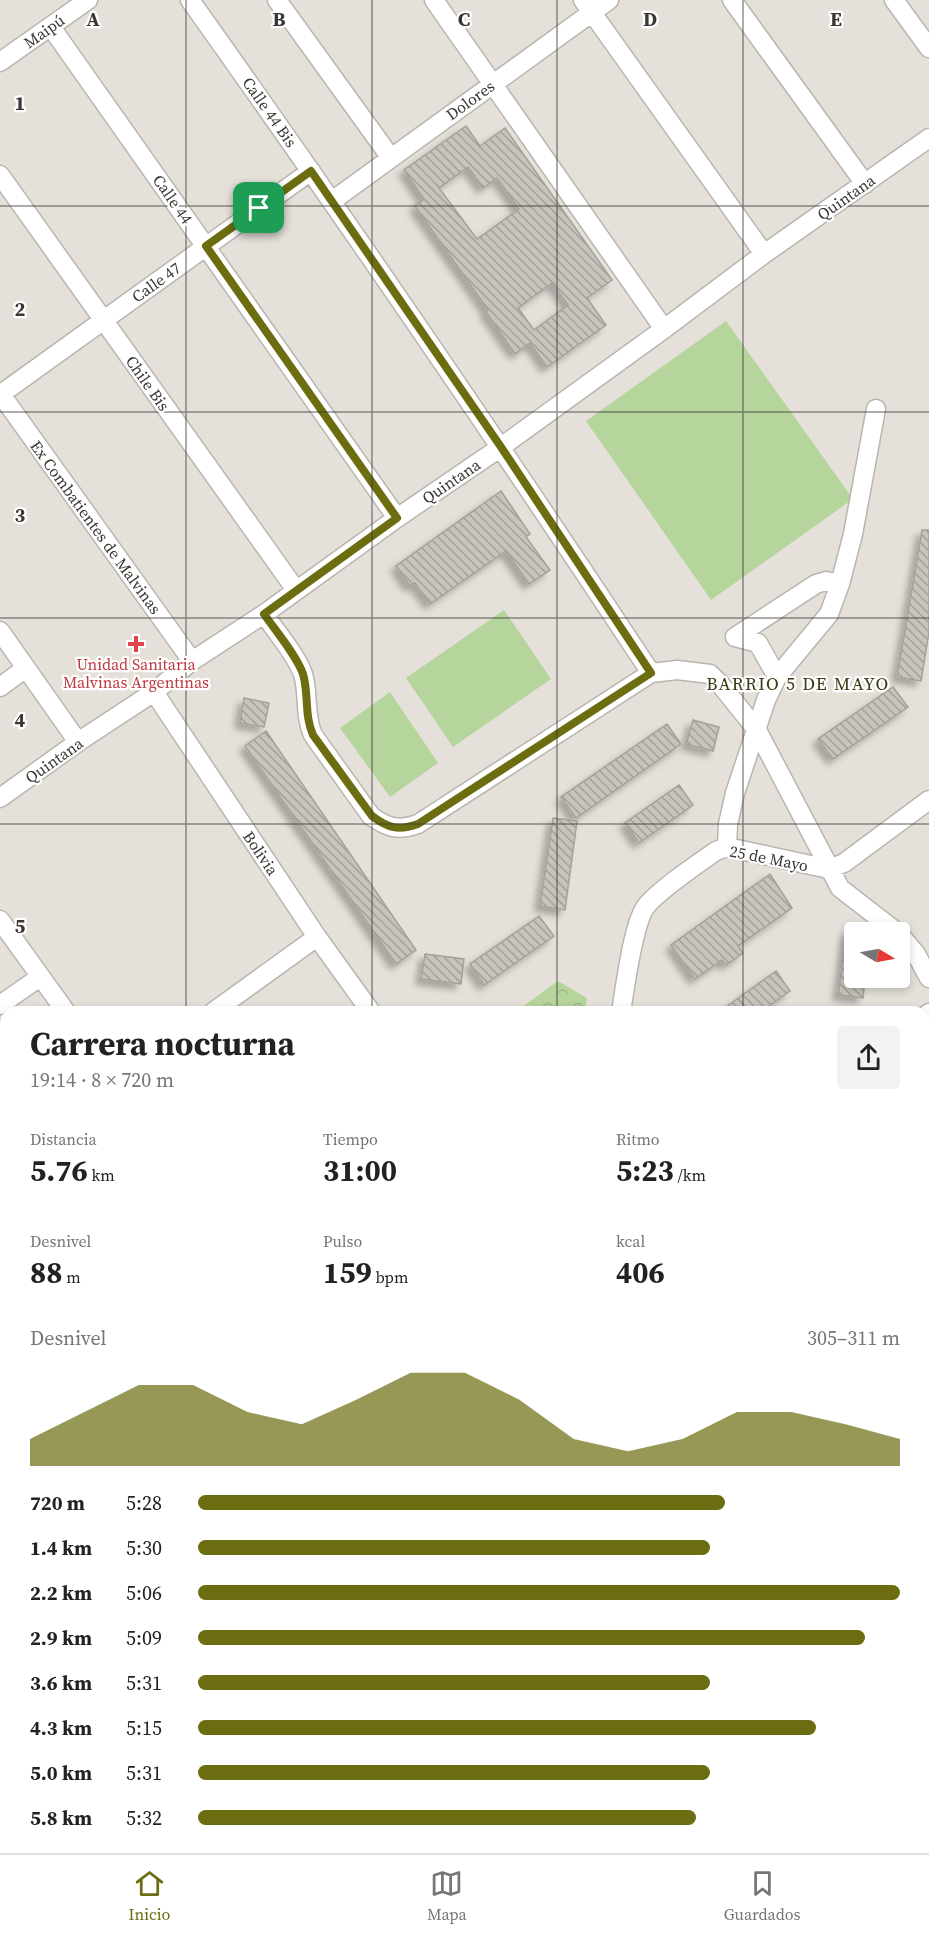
<!DOCTYPE html>
<html lang="es">
<meta charset="utf-8">
<style>
body{margin:0;font-family:"Source Serif 4",serif;background:#f2f2f2;color:#222;height:100vh;display:flex;flex-direction:column;font-size:22px;white-space:nowrap}
*{box-sizing:border-box;margin:0}
p{font-size:20px;color:#767676}
.icon{flex:none;width:33px;height:33px;fill:none;stroke:currentColor;stroke-width:2;stroke-linecap:round;stroke-linejoin:round}
.map{position:relative;flex:1;overflow:hidden}
.sheet{position:absolute;left:0px;top:1006px;width:930px;height:848px;display:flex;flex-direction:column;background:#fff;border-radius:18px 18px 0 0;box-shadow:0 3px 9px #0003}
.sheet>*{flex:none}
.needle{width:39px;rotate:100deg}
.controls{position:absolute;left:844px;top:922px;display:grid;gap:12px}
.controls a{display:grid;place-items:center;width:66px;height:66px;border-radius:6px;background:#fff;box-shadow:0 3px 9px #0003;font-size:30px}
.pin{position:absolute;display:grid;place-items:center;width:51px;height:51px;color:#fff;margin:-26px;border-radius:12px;box-shadow:0 3px 9px #0006}
.round{display:grid;place-items:center;flex:none;width:63px;height:63px;border-radius:6px;background:#f2f2f2}
.summary{display:flex;align-items:center;justify-content:space-between;height:102px;padding:0 30px}
h1{font-size:33px;font-weight:700;line-height:45px}
.metrics{display:grid;grid-template-columns:repeat(3,1fr);gap:9px;height:102px;padding:6px 30px}
.metrics div{display:grid;align-content:center}
.metrics b{font-size:30px;font-weight:700}
.metrics small{font-size:16px;font-weight:400}
.metrics p{font-size:16px}
.chart{height:168px;padding:12px 30px}
.chart p{display:flex;justify-content:space-between}
.chart svg{width:100%;height:108px;margin-top:6px;fill:#6c6d10;opacity:.7}
ul{padding:0 30px;list-style:none;font-size:20px}
li{display:grid;grid-template-columns:96px 72px 1fr;align-items:center;height:45px}
li i{height:15px;border-radius:8px;background:#6c6d10}
.tab-bar{display:flex;justify-content:space-around;align-items:center;height:84px;border-top:2px solid #e0e0e0;background:#fff;font-size:16px;color:#767676}
.tab-bar a{display:grid;justify-items:center;gap:3px}
.tab-bar .selected{color:#6c6d10}
.map>svg:first-child{display:block}
.grass{fill:#b6d59d}
.park{fill:url(#park-crowns)}
.building{fill:url(#building-back-hatch);stroke:#a4a19a;stroke-width:1.5;fill-rule:evenodd;filter:url(#shadow)}
.lines{fill:none;stroke-linecap:round;stroke-linejoin:round}
.street-casing{stroke:#b9b5af;stroke-width:21}
.secondary-casing{stroke:#b9b5af;stroke-width:28}
.street{stroke:#fff;stroke-width:18}
.secondary{stroke:#f9d6d0;stroke-width:26}
.route-casing{stroke:#fff;stroke-width:12}
.route{stroke:#6c6d10;stroke-width:8}
.grid{fill:none;stroke:#383734;stroke-width:1.5;stroke-opacity:0.55}
.health-dot{fill:#e0444e;stroke:#fff;stroke-width:2}
.labels{text-anchor:middle;dominant-baseline:central;stroke-width:4.5;stroke-linejoin:round;paint-order:stroke}
.street-label{font-size:16px;fill:#383734;stroke:#fff}
.health-label{font-size:16px;fill:#be3a42;stroke:#fff}
.neighbourhood-label{font-size:18px;letter-spacing:1.5px;fill:#3a3b12;stroke:#fff}
.grid-label{font-size:20px;text-anchor:middle;font-weight:bold;fill:#383734;stroke:#fff;stroke-width:4.5;stroke-linejoin:round;paint-order:stroke}
</style>
<div class="map">
<svg width="929" height="1853" viewBox="0 0 929 1853">
<defs>
<pattern id="park-crowns" width="20" height="18" patternUnits="userSpaceOnUse" patternTransform="scale(1.5)"><rect width="20" height="18" fill="#b6d59d"/><path d="M2 6a3 3 0 1 1 6 0M12 15a3 3 0 1 1 6 0" fill="none" stroke="#9db788"/></pattern>
<pattern id="building-back-hatch" width="6" height="6" patternUnits="userSpaceOnUse" patternTransform="scale(1.5)"><rect width="6" height="6" fill="#c8c4bd"/><path d="M-1 5l2 2M0 0l6 6M5-1l2 2" fill="none" stroke="#a3a09a"/></pattern>
<filter id="shadow"><feDropShadow dx="-5.5" dy="5.5" stdDeviation="3" flood-color="#0004"/></filter>
</defs>
<rect width="100%" height="100%" fill="#e5e1da"/>
<!-- grass -->
<path class="grass" d="M726,321L853,499L711,600L586,421Z
M504,610L551,679L453,747L406,678Z
M390,692L438,763L390,797L340,728Z"/>
<!-- park -->
<path class="park" d="M558,981L587,998L585,1012H515Z"/>
<!-- building -->
<path class="building" d="M466,126L480,146L505,128L612,280L587,298L606,325L547,367L530,343L515,354L486,312L488,310L415,206L424,199L404,170ZM468,167L483,188L497,178L519,209L477,239L439,188ZM552,283L568,305L534,330L518,308Z
M501,491L530,534L526,537L550,570L529,584L506,551L430,604L415,583L410,586L396,566Z
M922,530H929V632L921,681L897,677Z
M893,687L908,707L833,759L818,739Z
M244,698L269,703L264,727L240,723Z
M693,720L719,727L713,751L686,744Z
M667,724L681,744L576,818L561,797Z
M266,731L416,950L396,964L245,746Z
M679,785L693,805L639,843L625,823Z
M553,818L577,821L565,910L540,906Z
M770,874L792,908L738,946L743,953L726,965L722,960L695,979L671,945Z
M539,916L554,936L484,985L470,964Z
M847,930L855,931V978H865L863,998L838,995Z
M425,954L464,959L461,984L421,979Z
M776,971L790,991L760,1012H719Z"/>
<g class="lines">
<!-- street casing -->
<g class="street-casing">
<path id="street" d="M190,0C348,222 501,446 651,673
M277,0L391,158
M434,0L664,329
M583,0L764,254
M732,0L865,184
M894,0L929,48
M51,27L397,518
M0,62L88,0
M0,175L296,590
M332,201L609,0
M0,393L192,661
M1,394L311,171
M264,614C275,630 297,656 303,674C309,694 304,715 313,735L371,816C388,828 398,831 418,824L651,673L677,670L710,674L720,684L757,730L840,888L898,933
M0,631L78,742
M735,637L816,584L826,581L840,584
M735,637L758,643L777,677
M0,687L26,668
M154,692L317,937L371,1012
M0,798L78,742L154,692L192,661L264,614L397,518L501,447L664,329L764,254L929,138
M727,847L728,824L735,793L766,700L777,677L829,614L840,584L853,534L876,409
M0,920L66,1012
M900,935L916,954L929,978
M0,1005L40,977
M213,1012L317,937
M621,1012C625,989 633,921 647,905C663,887 695,866 716,851L727,847L829,869L844,863L929,800
M924,1017L929,1013
M0,1163L6,1159
M924,1343L929,1351
M0,1351L6,1359
M0,1524L6,1520
M924,1553L929,1549
M0,1786L6,1794
M924,1787L929,1793
M44,1848L47,1853
M352,1848L356,1853
M658,1848L662,1853
M499,1853L506,1848"/>
</g>
<!-- secondary casing -->
<g class="secondary-casing">
<path id="secondary" d="M924,1255L929,1252
M85,1853L92,1848"/>
</g>
<!-- street -->
<use href="#street" class="street"/>
<!-- secondary -->
<use href="#secondary" class="secondary"/>
</g>
<g class="lines">
<!-- route casing -->
<g class="route-casing">
<path id="route" d="M311,171L501,447L651,673L418,824C398,831 388,828 372,816L313,735C304,715 309,694 303,674C297,656 275,630 264,614L397,518L206,246Z"/>
</g>
<!-- route -->
<use href="#route" class="route"/>
</g>
<!-- grid -->
<path class="grid" d="M186,0V1012M372,0V1012M557,0V1012M743,0V1012M0,206H929M0,412H929M0,618H929M0,824H929M0,1029H6M924,1029H929M0,1235H6M924,1235H929M0,1441H6M924,1441H929M0,1647H6M924,1647H929M186,1848V1853M372,1848V1853M557,1848V1853M743,1848V1853"/>
<!-- markers -->
<path class="health-dot" d="M133 635h6v6h6v6h-6v6h-6v-6h-6v-6h6z"/>
<g class="labels">
<!-- street labels -->
<g class="street-label">
<text transform="translate(44 31) rotate(-35)">Maipú</text>
<text transform="translate(470 100) rotate(-36)">Dolores</text>
<text transform="translate(270 112) rotate(55)">Calle 44 Bis</text>
<text transform="translate(846 197) rotate(-35)">Quintana</text>
<text transform="translate(173 199) rotate(55)">Calle 44</text>
<text transform="translate(156 282) rotate(-36)">Calle 47</text>
<text transform="translate(148 383) rotate(55)">Chile Bis</text>
<text transform="translate(451 481) rotate(-34)">Quintana</text>
<text transform="translate(96 527) rotate(54)">Ex Combatientes de Malvinas</text>
<text transform="translate(54 760) rotate(-35)">Quintana</text>
<text transform="translate(261 853) rotate(56)">Bolivia</text>
<text transform="translate(769 858) rotate(11)">25 de Mayo</text>
</g>
<!-- health labels -->
<g class="health-label">
<text x="136" y="664">Unidad Sanitaria<tspan x="136" dy="18">Malvinas Argentinas</tspan></text>
</g>
<!-- neighbourhood labels -->
<g class="neighbourhood-label">
<text x="798" y="683">BARRIO 5 DE MAYO</text>
</g>
</g>
<g class="grid-label">
<text x="93" y="26">A</text>
<text x="279" y="26">B</text>
<text x="464" y="26">C</text>
<text x="650" y="26">D</text>
<text x="836" y="26">E</text>
<text x="20" y="110">1</text>
<text x="20" y="316">2</text>
<text x="20" y="522">3</text>
<text x="20" y="727">4</text>
<text x="20" y="933">5</text>
</g>
</svg>
<div class="controls">
<a><svg class="needle" viewBox="-14 -14 28 28"><path d="M0-13l5 13h-10z" fill="#e53935"/><path d="M0 13l5-13h-10z" fill="#767676"/></svg></a>
</div>
<div class="pin" style="left:259px;top:208px;background:#1e9e55"><svg class="icon" aria-label="arrive" viewBox="0 0 24 24"><path d="M6 21V4h12l-3 4 3 4H6"/></svg></div>
<section class="sheet">
<div class="summary"><div><h1>Carrera nocturna</h1><p>19:14 · 8 × 720 m</p></div><a class="round"><svg class="icon" aria-label="share" viewBox="0 0 24 24"><path d="M12 15V3M7 8l5-5 5 5M5 13v7h14v-7"/></svg></a></div>
<div class="metrics">
<div><p>Distancia</p><b>5.76<small> km</small></b></div>
<div><p>Tiempo</p><b>31:00</b></div>
<div><p>Ritmo</p><b>5:23<small> /km</small></b></div>
</div>
<div class="metrics">
<div><p>Desnivel</p><b>88<small> m</small></b></div>
<div><p>Pulso</p><b>159<small> bpm</small></b></div>
<div><p>kcal</p><b>406</b></div>
</div>
<div class="chart"><p><span>Desnivel</span>305–311 m</p>
<svg viewBox="0 0 160 44" preserveAspectRatio="none"><path d="M0 44V33L10 22L20 11L30 11L40 22L50 27L60 17L70 6L80 6L90 17L100 33L110 38L120 33L130 22L140 22L150 27L160 33V44z"/></svg>
</div>
<ul>
<li><b>720 m</b>5:28<i style="width:75%"></i></li>
<li><b>1.4 km</b>5:30<i style="width:73%"></i></li>
<li><b>2.2 km</b>5:06<i style="width:100%"></i></li>
<li><b>2.9 km</b>5:09<i style="width:95%"></i></li>
<li><b>3.6 km</b>5:31<i style="width:73%"></i></li>
<li><b>4.3 km</b>5:15<i style="width:88%"></i></li>
<li><b>5.0 km</b>5:31<i style="width:73%"></i></li>
<li><b>5.8 km</b>5:32<i style="width:71%"></i></li>
</ul>
</section>
</div>
<nav class="tab-bar">
<a class="selected"><svg class="icon" aria-label="home" viewBox="0 0 24 24"><path d="M3 11l9-7 9 7M6 9v11h12V9"/></svg>Inicio</a>
<a><svg class="icon" aria-label="map" viewBox="0 0 24 24"><path d="M3 6l6-2 6 2 6-2v14l-6 2-6-2-6 2zM9 4v14M15 6v14"/></svg>Mapa</a>
<a><svg class="icon" aria-label="saved" viewBox="0 0 24 24"><path d="M7 4h10v16l-5-4-5 4z"/></svg>Guardados</a>
</nav>
